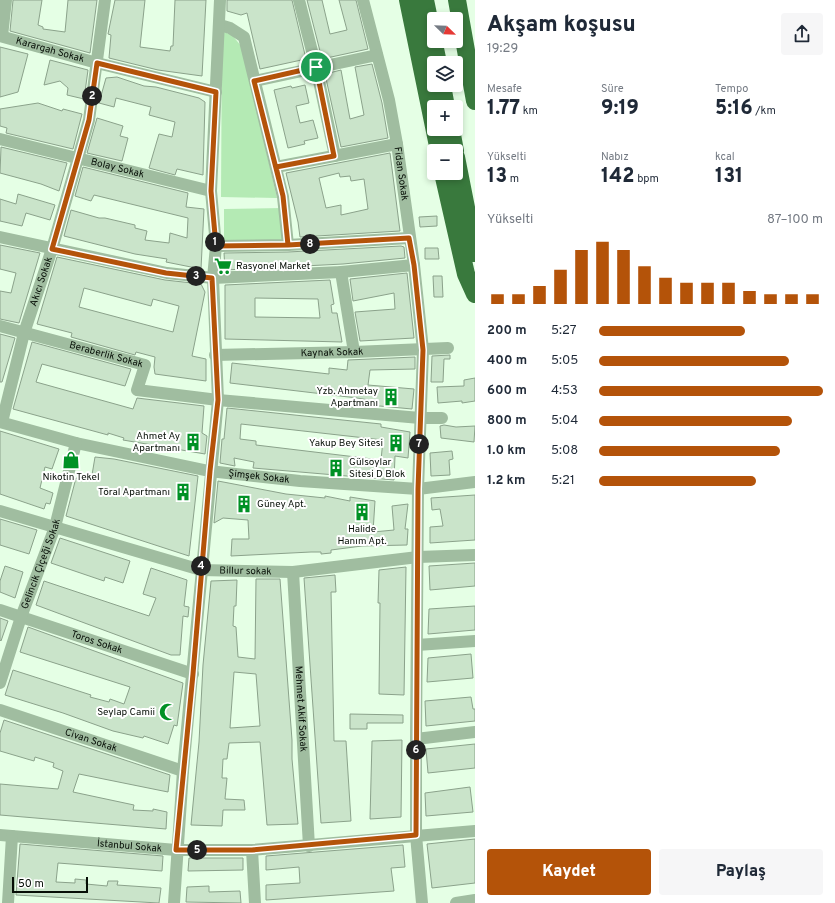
<!DOCTYPE html>
<html lang="tr">
<meta charset="utf-8">
<style>
body{margin:0;font-family:Overpass,sans-serif;background:#f6f6f7;color:#1f2937;height:100vh;display:flex;flex-direction:column;font-size:15px;white-space:nowrap}
*{box-sizing:border-box;margin:0}
p{font-size:13px;color:#747a83}
.icon{flex:none;width:22px;height:22px;fill:none;stroke:currentColor;stroke-width:2;stroke-linecap:round;stroke-linejoin:round}
.map{position:relative;flex:1;overflow:hidden}
.sheet{display:flex;flex-direction:column;background:#fff;width:360px}
.sheet>*{flex:none}
.needle{width:26px;rotate:113deg}
.buttons{position:absolute;left:427px;top:12px;display:grid;gap:8px}
.buttons a{display:grid;place-items:center;width:36px;height:36px;border-radius:4px;background:#fff;box-shadow:0 2px 6px #0003;font-size:20px}
.scale{position:absolute;left:12px;bottom:10px;width:76px;box-sizing:border-box;padding-left:4px;border:2px solid #060e06;border-top:0;font-size:11px;line-height:14px;white-space:nowrap;color:#060e06;-webkit-text-stroke:3px #fff;paint-order:stroke}
.pin{position:absolute;display:grid;place-items:center;width:34px;height:34px;color:#fff;margin:-17px;border:2px solid #fff;border-radius:50%;box-shadow:0 1px 4px #0007}
.km{position:absolute;width:20px;height:20px;margin:-10px;border-radius:50%;background:#222;color:#fff;font-size:11px;line-height:20px;text-align:center}
.round{display:grid;place-items:center;flex:none;width:42px;height:42px;border-radius:4px;background:#f6f6f7}
.headline{display:flex;align-items:center;justify-content:space-between;height:68px;padding:0 12px}
h1{font-size:22px;font-weight:800;line-height:30px}
.figures{display:grid;grid-template-columns:repeat(3,1fr);gap:6px;height:68px;padding:4px 12px}
.figures div{display:grid;align-content:center}
.figures b{font-size:20px;font-weight:800}
.figures small{font-size:11px;font-weight:400}
.figures p{font-size:11px}
.chart{height:112px;padding:8px 12px}
.chart p{display:flex;justify-content:space-between}
.chart svg{width:100%;height:72px;margin-top:4px;stroke:#b45309;stroke-width:6}
.primary-button{display:flex;gap:8px;margin-top:auto;padding:8px 12px}
.primary-button a{flex:1;height:46px;border-radius:4px;background:#b45309;color:#fff;font-size:16px;font-weight:800;line-height:46px;text-align:center}
.primary-button a+a{background:#f6f6f7;color:#1f2937}
ul{padding:0 12px;list-style:none;font-size:13px}
li{display:grid;grid-template-columns:64px 48px 1fr;align-items:center;height:30px}
li i{height:10px;border-radius:5px;background:#b45309}
main{display:flex;flex:1;min-height:0}
.map>svg:first-child{display:block}
.green{fill:#b4eab4}
.building{fill:#cae4ca;stroke:#8ba28b;fill-rule:evenodd}
.lines{fill:none;stroke-linecap:round;stroke-linejoin:round}
.minor{stroke:#a0bda0;stroke-width:12}
.highway{stroke:#39793d;stroke-width:18}
.route-casing{stroke:#fff;stroke-width:8}
.route{stroke:#b45309;stroke-width:5}
.labels{text-anchor:middle;dominant-baseline:central;stroke-width:4;stroke-linejoin:round;paint-order:stroke}
.street-label{font-size:10px;fill:#060e06;stroke:#fff}
.poi-label{font-size:10px;fill:#060e06;stroke:#fff;text-anchor:end}
</style>
<main>
<div class="map">
<svg width="475" height="903" viewBox="0 0 475 903">
<rect width="100%" height="100%" fill="#e5ffe5"/>
<!-- green -->
<path class="green" d="M222,31L232,35L242,47L277,198L221,197Z
M284,208L286,243L224,246V209Z"/>
<!-- building -->
<path class="building" d="M13,0H42L38,25L43,27V29L65,32L68,0H97L90,53L10,31Z
M115,0H145L140,47L170,51L171,46H173L175,0H206L202,76L158,70L109,58L111,35L108,34Z
M227,0H292L306,59L260,69L247,13L241,15L227,11Z
M307,0H322L330,34L347,30L339,0H356L368,49L322,59Z
M0,47L28,54L18,92L0,97Z
M50,60L88,70L84,99L67,95L68,88L60,81L44,85Z
M372,64L382,103L388,138L341,147L325,74L341,70L350,119L364,115L355,67Z
M117,77L144,86L156,87L199,98L205,102L203,175L177,169L175,175L149,168L159,134L172,137L175,122L149,115L151,107L116,98L114,107L99,103L106,78Z
M305,85L309,103L296,106L300,123L313,120L318,138L304,141L305,144L288,148L274,90L291,86L292,88Z
M38,103L62,111L63,109L82,114L73,149L6,133L7,128L0,126V109Z
M97,118L123,126L120,136L128,138L122,161L87,153Z
M1,147L67,163L59,191L41,184L0,173Z
M390,153L400,231L300,237L298,222L286,173ZM339,173L340,177L350,176L351,181L364,179L368,209L341,215V205L326,208L319,178Z
M83,167L188,193L186,207L204,209L201,269L166,262L167,259L135,254L64,236L71,210L99,218H105L135,225V228L147,231L145,240L169,243L170,233L187,238L188,218L94,195L91,201L75,196Z
M18,194L55,205L50,220L26,213L22,226L0,221V199L16,204Z
M437,216V226L420,227L419,217Z
M0,245L40,253L19,323L0,319V291L11,293L16,273L0,269Z
M401,246L404,247L405,258L343,264L225,270L224,253L288,252Z
M425,248H438L439,259H425Z
M57,257L165,280L201,284L205,292L192,356L206,359V381L155,374L154,367L155,357L136,352L135,355L71,337L72,333L37,324ZM84,288L151,306L153,299L179,306L173,332L79,307Z
M407,273L414,338L360,341L355,312L395,309L394,293L353,301L350,279Z
M433,276H442L443,297H434Z
M330,280L334,304L331,305L332,313H337L342,342L225,339V285ZM255,298L318,299L320,318L255,317Z
M0,334L15,338L2,382H0Z
M32,342L131,369L125,386L42,364L36,382L133,409L137,398L204,406L202,433L207,436L205,454L123,440L124,438L108,433V435L13,409Z
M450,355V359H444L443,382H431L432,356Z
M415,357V369L370,370L368,385L414,389L412,409L369,405V400L357,398L230,383L232,363L329,374V368L347,370L348,360Z
M475,378V401L462,403V401L438,403L437,387L464,386V380Z
M227,408L381,424V427L410,432L408,458L395,456L394,480L253,468L254,462L234,458L235,466L220,463L222,439H224ZM241,424L383,440L381,460L256,445V441L240,439Z
M444,425L456,427L475,426L474,442L441,438L440,426Z
M0,431L59,449L52,469L45,467L40,488L53,493L50,504L46,503L44,509L0,494Z
M452,451L453,459L449,460L450,475L431,476L430,453Z
M95,457L114,459L198,476L189,556L66,516L76,478L91,481Z
M218,481L286,494L325,498V496L350,501V497L375,501L373,532L394,530L392,506L408,504L405,529H408L407,545L362,546L331,550V553L321,554V552H311L231,556L232,539H249L248,520L223,518L214,523Z
M475,495V540L430,543V527L443,526L440,509L432,510L431,498Z
M0,519L37,530L29,554L0,545Z
M60,538L130,561L123,583L105,577L104,581L51,563Z
M475,563V586L430,590L429,566Z
M5,566L23,572L15,598L0,592V581Z
M406,567L404,695L379,694L380,603H378L379,570Z
M151,568L187,580L184,606L189,607L188,617L183,616L180,655H171L36,605L44,581L149,616L156,598L143,594Z
M335,575L336,592H331L334,741H346L351,821L321,823L304,578Z
M256,579H280L292,740V759L298,824L267,825L260,742L229,743L227,759H223L222,778H227L225,799L244,800L245,810H223L222,826L191,825L199,742L203,665L211,581L237,580L236,606H234L233,626L236,627L238,657L255,659ZM234,672L256,674L260,726L230,728Z
M475,606V630L428,634L429,609Z
M0,618L8,621L1,641L0,640Z
M28,627L183,683L177,726L174,725L168,744L144,736L143,738L113,731L63,713L5,695L13,670L91,695L90,697L109,702L110,699L124,704L130,687L20,652Z
M471,654L473,678L427,682L428,658Z
M471,697L473,709H475V721L426,726L425,701Z
M350,714L403,715V723H367V729H350Z
M4,720L170,775L168,792L79,774L73,792L134,805L133,810L153,811V809L167,812L166,829L0,815V784L58,789L63,771L53,767L54,763L35,757L34,761L0,751V733Z
M402,740L401,817L370,819L372,741Z
M475,744V768L428,773L426,749Z
M470,787L473,812L426,816L425,793Z
M475,839V883L432,888L427,844Z
M20,844L163,856L162,871L58,863L56,882L75,883V879L86,880V884L107,886L108,881H118L117,885L161,888L159,903L16,895Z
M403,845L405,867L391,868L394,891L266,900V885L300,883L299,867L266,870V856Z
M189,858H243V870L188,871Z
M209,886V892L240,891L241,903L186,902L187,887Z"/>
<g class="lines">
<!-- minor -->
<g class="minor">
<path d="M299,0L316,67L335,156"/>
<path id="s1" d="M363,0L389,100L397,144L414,265L423,350L418,489L416,739V835L422,903"/>
<path d="M220,25L230,28L244,37L283,197L288,245"/>
<path id="s2" d="M0,36L97,63L216,92"/>
<path d="M2,36L6,0"/>
<path d="M255,81L377,55"/>
<path id="s3" d="M0,139L211,191"/>
<path d="M276,167L397,144"/>
<path d="M0,237L167,273L213,278L341,272L414,265"/>
<path d="M216,246L288,245L409,238"/>
<path d="M341,272L354,352"/>
<path id="s4" d="M0,326L145,365L137,390L218,400L420,418H442"/>
<path id="s5" d="M215,355L354,352L448,348"/>
<path id="s6" d="M0,422L76,443L209,471L300,481L418,489L475,482"/>
<path id="s7" d="M2,422L24,333L52,249L89,120L105,0"/>
<path id="s8" d="M0,511L201,570L293,572L418,557L475,555"/>
<path id="s9" d="M293,572L309,846"/>
<path id="s10" d="M0,610L193,674"/>
<path d="M417,645L475,641"/>
<path id="s11" d="M0,683L21,617L55,527L76,443"/>
<path id="s12" d="M0,710L183,771"/>
<path d="M416,739L475,732"/>
<path id="s13" d="M0,835L176,850H252L475,831"/>
<path d="M252,850L255,903"/>
<path d="M8,903L12,836"/>
<path d="M174,903L183,771L218,400L213,278L216,246L211,191L220,0"/>
<path d="M456,903L475,900"/>
</g>
<!-- highway -->
<path class="highway" d="M408,0L439,151
M425,0L438,63
M457,0L475,101
M442,85L446,107
M451,129L455,151
M456,157L475,253
M443,173L466,274L475,294"/>
</g>
<g class="lines">
<!-- route casing -->
<g class="route-casing">
<path id="route" d="M316,67L334,156L276,167L283,196L288,245L216,246L211,191L216,92L97,63L89,120L52,249L166,273L212,278L218,400L210,471L193,674L176,850H252L416,835L418,489L423,350L414,265L409,238L288,245L283,196L254,81L316,67"/>
</g>
<!-- route -->
<use href="#route" class="route"/>
</g>
<!-- icons -->
<defs>
<g id="supermarket-bare" transform="scale(1.38)"><path d="M-6-5.5h2.5l.6 2H6L4.5 2H-2.5L-4.4-4H-6ZM-1.5 3.2a1.3 1.3 0 1 0 .1 0ZM3 3.2a1.3 1.3 0 1 0 .1 0Z" fill="#009125" stroke="#fff" stroke-width="2.5" paint-order="stroke"/></g>
<g id="building-bare" transform="scale(1.38)"><path d="M-4-6H4V6H1V3H-1V6H-4ZM-2.5-4.3h1.7v1.8h-1.7ZM.8-4.3h1.7v1.8H.8ZM-2.5-1h1.7V.8h-1.7ZM.8-1h1.7V.8H.8Z" fill="#009125" stroke="#fff" stroke-width="2.5" paint-order="stroke"/></g>
<g id="shop-bare" transform="scale(1.38)"><path d="M-5-2.5h2.3a2.7 3.5 0 0 1 5.4 0H5L5.5 6h-11ZM-1.5-2.5h3a1.5 2.3 0 0 0-3 0Z" fill="#009125" stroke="#fff" stroke-width="2.5" paint-order="stroke"/></g>
<g id="mosque-bare" transform="scale(1.38)"><path d="M3.5-4.9A6 6 0 1 0 3.5 4.9A5 5 0 1 1 3.5-4.9Z" fill="#009125" stroke="#fff" stroke-width="2.5" paint-order="stroke"/></g>
</defs>
<g fill-rule="evenodd">
<use href="#supermarket-bare" x="223" y="266"/>
<use href="#building-bare" x="391" y="397"/>
<use href="#building-bare" x="193" y="442"/>
<use href="#building-bare" x="396" y="443"/>
<use href="#shop-bare" x="71" y="460"/>
<use href="#building-bare" x="336" y="468"/>
<use href="#building-bare" x="183" y="492"/>
<use href="#building-bare" x="244" y="504"/>
<use href="#building-bare" x="362" y="512"/>
<use href="#mosque-bare" x="168" y="712"/>
</g>
<g class="labels">
<!-- street labels -->
<g class="street-label">
<text stroke="none"><textPath href="#s2" startOffset="52">Karargah Sokak</textPath></text>
<text stroke="none"><textPath href="#s3" startOffset="121">Bolay Sokak</textPath></text>
<text stroke="none"><textPath href="#s1" startOffset="178">Fidan Sokak</textPath></text>
<text stroke="none"><textPath href="#s7" startOffset="146">Akıcı Sokak</textPath></text>
<text stroke="none"><textPath href="#s5" startOffset="117">Kaynak Sokak</textPath></text>
<text stroke="none"><textPath href="#s4" startOffset="110">Beraberlik Sokak</textPath></text>
<text stroke="none"><textPath href="#s6" startOffset="265">Şimşek Sokak</textPath></text>
<text stroke="none"><textPath href="#s11" startOffset="126">Gelincik Çiçeği Sokak</textPath></text>
<text stroke="none"><textPath href="#s8" startOffset="254">Billur sokak</textPath></text>
<text stroke="none"><textPath href="#s10" startOffset="102">Toros Sokak</textPath></text>
<text stroke="none"><textPath href="#s9" startOffset="137">Mehmet Akif Sokak</textPath></text>
<text stroke="none"><textPath href="#s12" startOffset="96">Civan Sokak</textPath></text>
<text stroke="none"><textPath href="#s13" startOffset="130">İstanbul Sokak</textPath></text>
</g>
<!-- poi labels -->
<g class="poi-label">
<text x="236" y="266" text-anchor="start">Rasyonel Market</text>
<text x="378" y="391">Yzb. Ahmetay<tspan x="378" dy="12">Apartmanı</tspan></text>
<text x="180" y="436">Ahmet Ay<tspan x="180" dy="12">Apartmanı</tspan></text>
<text x="383" y="443">Yakup Bey Sitesi</text>
<text x="349" y="462" text-anchor="start">Gülsoylar<tspan x="349" dy="12">Sitesi D Blok</tspan></text>
<text x="71" y="477" text-anchor="middle">Nikotin Tekel</text>
<text x="170" y="492">Töral Apartmanı</text>
<text x="257" y="504" text-anchor="start">Güney Apt.</text>
<text x="362" y="529" text-anchor="middle">Halide<tspan x="362" dy="12">Hanım Apt.</tspan></text>
<text x="155" y="712">Seylap Camii</text>
</g>
</g>
</svg>
<div class="buttons">
<a><svg class="needle" viewBox="-14 -14 28 28"><path d="M0-13l5 13h-10z" fill="#e53935"/><path d="M0 13l5-13h-10z" fill="#747a83"/></svg></a>
<a><svg class="icon" aria-label="layers" viewBox="0 0 24 24"><path d="M12 4l9 5-9 5-9-5zM3 14l9 5 9-5"/></svg></a>
<a>+</a>
<a>−</a>
</div>
<div class="scale">50 m</div>
<div class="pin" style="left:316px;top:67px;background:#1e9e55"><svg class="icon" aria-label="arrive" viewBox="0 0 24 24"><path d="M6 21V4h12l-3 4 3 4H6"/></svg></div>
<b class="km" style="left:215px;top:242px">1</b>
<b class="km" style="left:92px;top:96px">2</b>
<b class="km" style="left:196px;top:276px">3</b>
<b class="km" style="left:201px;top:566px">4</b>
<b class="km" style="left:197px;top:850px">5</b>
<b class="km" style="left:416px;top:750px">6</b>
<b class="km" style="left:419px;top:444px">7</b>
<b class="km" style="left:310px;top:244px">8</b>
</div>
<section class="sheet">
<div class="headline"><div><h1>Akşam koşusu</h1><p>19:29</p></div><a class="round"><svg class="icon" aria-label="share" viewBox="0 0 24 24"><path d="M12 15V3M7 8l5-5 5 5M5 13v7h14v-7"/></svg></a></div>
<div class="figures">
<div><p>Mesafe</p><b>1.77<small> km</small></b></div>
<div><p>Süre</p><b>9:19</b></div>
<div><p>Tempo</p><b>5:16<small> /km</small></b></div>
</div>
<div class="figures">
<div><p>Yükselti</p><b>13<small> m</small></b></div>
<div><p>Nabız</p><b>142<small> bpm</small></b></div>
<div><p>kcal</p><b>131</b></div>
</div>
<div class="chart"><p><span>Yükselti</span>87–100 m</p>
<svg viewBox="0 0 160 44" preserveAspectRatio="none"><path d="M5 44V38M15 44V38M25 44V33M35 44V23M45 44V11M55 44V6M65 44V11M75 44V21M85 44V28M95 44V31M105 44V31M115 44V31M125 44V36M135 44V38M145 44V38M155 44V38"/></svg>
</div>
<ul>
<li><b>200 m</b>5:27<i style="width:65%"></i></li>
<li><b>400 m</b>5:05<i style="width:85%"></i></li>
<li><b>600 m</b>4:53<i style="width:100%"></i></li>
<li><b>800 m</b>5:04<i style="width:86%"></i></li>
<li><b>1.0 km</b>5:08<i style="width:81%"></i></li>
<li><b>1.2 km</b>5:21<i style="width:70%"></i></li>
</ul>
<div class="primary-button"><a>Kaydet</a><a>Paylaş</a></div>
</section>
</main>
